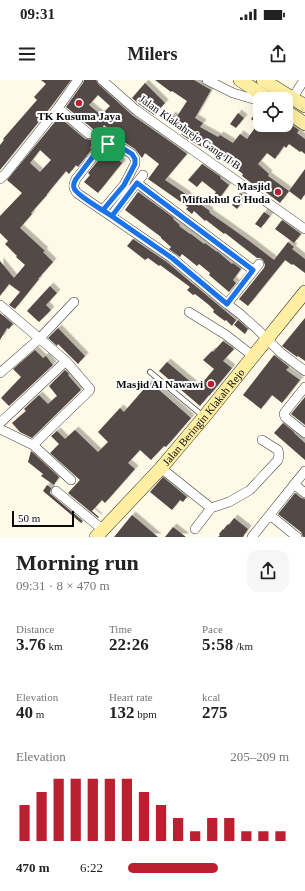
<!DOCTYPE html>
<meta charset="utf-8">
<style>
body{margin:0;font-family:"Times New Roman",serif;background:#f6f6f6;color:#222;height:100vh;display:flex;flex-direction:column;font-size:15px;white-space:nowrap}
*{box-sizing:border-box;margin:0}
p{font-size:13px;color:#767676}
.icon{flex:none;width:22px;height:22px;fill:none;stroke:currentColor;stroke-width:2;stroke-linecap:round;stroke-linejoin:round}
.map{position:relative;height:457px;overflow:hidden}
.details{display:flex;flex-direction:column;background:#fff;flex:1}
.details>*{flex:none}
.fabs{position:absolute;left:253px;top:12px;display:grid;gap:8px}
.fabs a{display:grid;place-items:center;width:40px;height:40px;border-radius:8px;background:#fff;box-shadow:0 4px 16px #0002;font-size:20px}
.scale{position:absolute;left:12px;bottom:10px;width:62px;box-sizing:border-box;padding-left:4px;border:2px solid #0a0a0a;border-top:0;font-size:11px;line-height:14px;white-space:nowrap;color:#0a0a0a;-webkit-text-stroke:3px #fff;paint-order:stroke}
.pin{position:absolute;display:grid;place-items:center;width:34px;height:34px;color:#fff;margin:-17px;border-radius:8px;box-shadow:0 2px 6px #0006}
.round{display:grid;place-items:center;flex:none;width:42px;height:42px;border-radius:12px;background:#f6f6f6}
.summary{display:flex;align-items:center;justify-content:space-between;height:68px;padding:0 16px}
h1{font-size:22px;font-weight:800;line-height:30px}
.metrics{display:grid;grid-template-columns:repeat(3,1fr);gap:6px;height:68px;padding:4px 16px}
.metrics div{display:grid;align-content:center}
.metrics b{font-size:17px;font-weight:800}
.metrics small{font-size:11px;font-weight:400}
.metrics p{font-size:11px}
.chart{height:112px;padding:8px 16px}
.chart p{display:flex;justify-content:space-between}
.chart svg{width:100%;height:72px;margin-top:4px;stroke:#bc2030;stroke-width:6}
ul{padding:0 16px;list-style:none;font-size:13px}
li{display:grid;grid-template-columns:64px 48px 1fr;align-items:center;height:30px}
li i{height:10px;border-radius:5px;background:#bc2030}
.status{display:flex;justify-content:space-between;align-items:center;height:28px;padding:0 20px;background:#fff;direction:ltr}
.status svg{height:11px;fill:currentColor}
header{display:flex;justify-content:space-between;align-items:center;height:52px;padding:0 16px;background:#fff;font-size:18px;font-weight:800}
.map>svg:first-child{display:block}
.building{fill:#534a46;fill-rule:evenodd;filter:url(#shadow)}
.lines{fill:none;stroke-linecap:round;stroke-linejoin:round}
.lane-casing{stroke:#3d3d3d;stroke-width:6}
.street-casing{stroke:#3d3d3d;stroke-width:10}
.secondary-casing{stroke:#2c2c2c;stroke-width:14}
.lane{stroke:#fff;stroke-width:4.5}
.street{stroke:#fff;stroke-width:9}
.secondary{stroke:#ffefa2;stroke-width:13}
.route-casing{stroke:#fff;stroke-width:8}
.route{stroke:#1a73e8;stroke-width:5}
.poi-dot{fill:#bc2030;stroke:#fff;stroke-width:1.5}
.labels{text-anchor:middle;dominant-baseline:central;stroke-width:4;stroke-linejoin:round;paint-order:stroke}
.poi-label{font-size:11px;font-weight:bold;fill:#0a0a0a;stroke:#fff;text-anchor:end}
.street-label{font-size:11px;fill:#0a0a0a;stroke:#fff}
</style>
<div class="status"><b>09:31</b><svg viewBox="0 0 49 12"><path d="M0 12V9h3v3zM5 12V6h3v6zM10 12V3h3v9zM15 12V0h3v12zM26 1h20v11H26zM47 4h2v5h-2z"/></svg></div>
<header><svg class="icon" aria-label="menu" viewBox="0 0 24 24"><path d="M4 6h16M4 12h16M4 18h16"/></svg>Milers<svg class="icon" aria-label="share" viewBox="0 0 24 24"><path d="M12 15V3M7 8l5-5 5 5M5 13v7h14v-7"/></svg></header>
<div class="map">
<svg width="305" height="457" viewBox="0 0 305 457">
<defs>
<filter id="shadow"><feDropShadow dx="3.5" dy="-3.5" stdDeviation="0" flood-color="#0004"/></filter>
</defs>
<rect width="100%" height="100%" fill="#fff9e7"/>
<!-- building -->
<path class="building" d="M41,0H71L53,24L0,90V65L4,60L3,59L37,20L34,17L46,4Z
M84,0H96L98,4L132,35L175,65L187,74L165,100L187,115V116L199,126L200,124L210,131L209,132L211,134L224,143L248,160L274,180L288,162L294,167L292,169L305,179V193L293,184L292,185L285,180L248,226L239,219L264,188L265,185L263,180L260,178H257L225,153L224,154L206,140L205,141L194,131L192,134L186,129L188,127L148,99L159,84L145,73L142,78L135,69L124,62L125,61L104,45L92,61L94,63L90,68L92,69L78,87L76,85L69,94L66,91L47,114V115L31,133L32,134L20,148L45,171L43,172L53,182L38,199H39L15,229L9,225L20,212L9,204L0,216V181L14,198L25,185L16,177L17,176L5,164L8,161L0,153V136L22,113L7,100L59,37L85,59L91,60L94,58L95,52L93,49L66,27L83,3ZM98,15L110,26L101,35L89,25ZM40,70L51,80L40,92L30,83Z
M155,0H194L211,10L195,38L203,43L200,47L218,57L220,55L233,63L240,54L247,59L257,45H259L251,39L260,27V45H286V41L299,50L297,53L305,59V74L301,71L300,72L289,64L286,68L284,66L275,79L267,73L258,84L269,94L268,96L289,111L280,123L259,107L258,108L242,96L243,94L230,84L232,82L205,66L204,68L191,61L181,54L183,52L167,42L172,35L176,38L187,21L172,11L171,12Z
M145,3L165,23L154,35L140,25L132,18Z
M238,33L244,38L236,48L230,44Z
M109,72L122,83L98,113L84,102L90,95L88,93L101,77L103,78Z
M202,84L221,97L220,98L229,105L216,123L211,119L216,112L202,101L197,107L188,100Z
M305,89V114L301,120L289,111Z
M138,112L174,138L173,139L180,145L179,146L190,154H191L204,164L205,163L217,172V171L232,184L233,183L241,189L233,200L236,203L229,212L209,195L210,193L199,184L197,186L182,174L180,177L169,169L171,167L161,158V157L125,130Z
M240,113L246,117L237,129L232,125Z
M264,132L270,136L261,148L255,144Z
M282,140L301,154L294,163L275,149Z
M133,159L168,183L223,229L236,240L232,246L226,240L225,241L218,236L213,232L214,230L209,225L195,214L193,215L187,210L190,207L160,185L159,186L148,178L145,180L127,166Z
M50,206L57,213L46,225L51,230L39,242L27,231Z
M0,233L13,244L9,249L7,248L0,260Z
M305,238V281L298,276L297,277L282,266Z
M238,240L248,249L245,254L234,245Z
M58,248L85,276L78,284L58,264L57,266L48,258Z
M223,261L234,269L223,281L232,288L209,316V315L200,326L159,291L167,282L198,308L214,289L203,280L212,271L213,272Z
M35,270L43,278L46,276L53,285L9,326L1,318L21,297L13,289Z
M274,275L289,287L286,290L300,300L282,323L272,315L261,329L243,315Z
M65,290L69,294L68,295L81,310L32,358L20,352L12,343L26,331L24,329L39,315L48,324L57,316L49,306Z
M150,302L191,338L166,367L164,366L151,380L140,370L128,383L135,389L105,423L102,420L92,431L99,437L98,438L68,413L80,400L50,373L59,364L51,356L57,351L65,359L75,350L98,372L108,362L98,352L120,328L124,332Z
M305,317V345L291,334Z
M283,343L294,352V353L305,363V380L274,353Z
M31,371L59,397L54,405L41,396L43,394L28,382Z
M163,397L187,417L183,422L180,420L172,430L150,412Z
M47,405L51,408L50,413L52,415L83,441L81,443L43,411Z
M295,413L301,418L305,419V457H303L301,452L278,434Z
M132,435L158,457H114Z
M234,438L248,449L243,457H218L220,455L219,454L223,449V450L228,444L229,445Z
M173,447L186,457H165Z"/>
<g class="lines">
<!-- lane casing -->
<g class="lane-casing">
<path id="lane" d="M150,292L203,336"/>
</g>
<!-- street casing -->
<g class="street-casing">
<path id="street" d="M102,0L136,30L305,149
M207,0L233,13L260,21
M292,19L304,0
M58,28L89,54
M0,99L7,92L58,28L78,0
M137,103L253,190
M103,130L124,105L135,84V79L132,74L116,64H108L101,67L76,99C73,105 73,108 77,113L172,178L227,224L239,233L257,249L281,273L305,291
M111,136L143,95
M227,224L259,184
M0,225L66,281L90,309L89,311L33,365
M189,232L226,255L253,276
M0,293L39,259L74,222
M305,307L285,332L284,334L285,337L305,353
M0,343L66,281
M0,349L33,365L71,400
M161,388L211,428L229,422L250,410L278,380L279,375L278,370L262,360
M294,404L305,413
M56,411L102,449
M270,435L297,457
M195,449L211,428
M252,457L305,391"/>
</g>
<!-- secondary casing -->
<g class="secondary-casing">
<g id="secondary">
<path d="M240,0L269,19"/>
<path d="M263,0L305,26"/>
<path d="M286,31L305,44"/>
<path id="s1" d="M96,457L161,388L204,337L305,212"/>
</g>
</g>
<!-- lane -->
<use href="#lane" class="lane"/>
<!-- street -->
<use href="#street" class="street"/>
<!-- secondary -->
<use href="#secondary" class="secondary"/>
</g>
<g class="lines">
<!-- route casing -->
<g class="route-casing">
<path id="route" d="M108,64L100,67L76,99C74,102 73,105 74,108C76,115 104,131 112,136L137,103L253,190L227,224L172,178L103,130L124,105L135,84V79L132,74L116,64H108"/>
</g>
<!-- route -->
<use href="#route" class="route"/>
</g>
<!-- markers -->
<g class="poi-dot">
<circle cx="79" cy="23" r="4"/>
<circle cx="278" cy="112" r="4"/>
<circle cx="211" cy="304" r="4"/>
</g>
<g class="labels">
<!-- poi labels -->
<g class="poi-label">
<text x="79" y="36" text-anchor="middle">TK Kusuma Jaya</text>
<text x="270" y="106">Masjid<tspan x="270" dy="13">Miftakhul G Huda</tspan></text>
<text x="203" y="304">Masjid Al Nawawi</text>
</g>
<!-- street labels -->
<g class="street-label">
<text transform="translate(190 52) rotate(35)">Jalan Klakahrejo Gang II B</text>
<text stroke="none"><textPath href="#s1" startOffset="161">Jalan Beringin Klakah Rejo</textPath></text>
</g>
</g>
</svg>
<div class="fabs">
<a><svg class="icon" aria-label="locate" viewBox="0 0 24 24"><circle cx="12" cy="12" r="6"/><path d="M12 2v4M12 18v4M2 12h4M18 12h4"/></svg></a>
</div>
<div class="scale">50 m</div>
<div class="pin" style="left:108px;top:64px;background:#1e9e55"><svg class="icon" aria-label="arrive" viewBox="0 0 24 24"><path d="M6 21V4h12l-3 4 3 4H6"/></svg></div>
</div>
<section class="details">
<div class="summary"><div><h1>Morning run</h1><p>09:31 · 8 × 470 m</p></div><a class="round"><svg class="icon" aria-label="share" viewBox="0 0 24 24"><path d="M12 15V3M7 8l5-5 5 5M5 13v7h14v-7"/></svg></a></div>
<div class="metrics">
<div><p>Distance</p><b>3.76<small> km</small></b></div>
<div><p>Time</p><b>22:26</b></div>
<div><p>Pace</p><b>5:58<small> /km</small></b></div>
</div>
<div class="metrics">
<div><p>Elevation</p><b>40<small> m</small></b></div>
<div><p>Heart rate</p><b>132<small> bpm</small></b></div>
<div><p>kcal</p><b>275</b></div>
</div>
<div class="chart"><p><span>Elevation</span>205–209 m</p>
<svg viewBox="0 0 160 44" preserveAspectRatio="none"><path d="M5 44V22M15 44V14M25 44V6M35 44V6M45 44V6M55 44V6M65 44V6M75 44V14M85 44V22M95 44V30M105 44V38M115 44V30M125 44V30M135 44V38M145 44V38M155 44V38"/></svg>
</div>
<ul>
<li><b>470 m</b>6:22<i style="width:56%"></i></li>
</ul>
</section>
